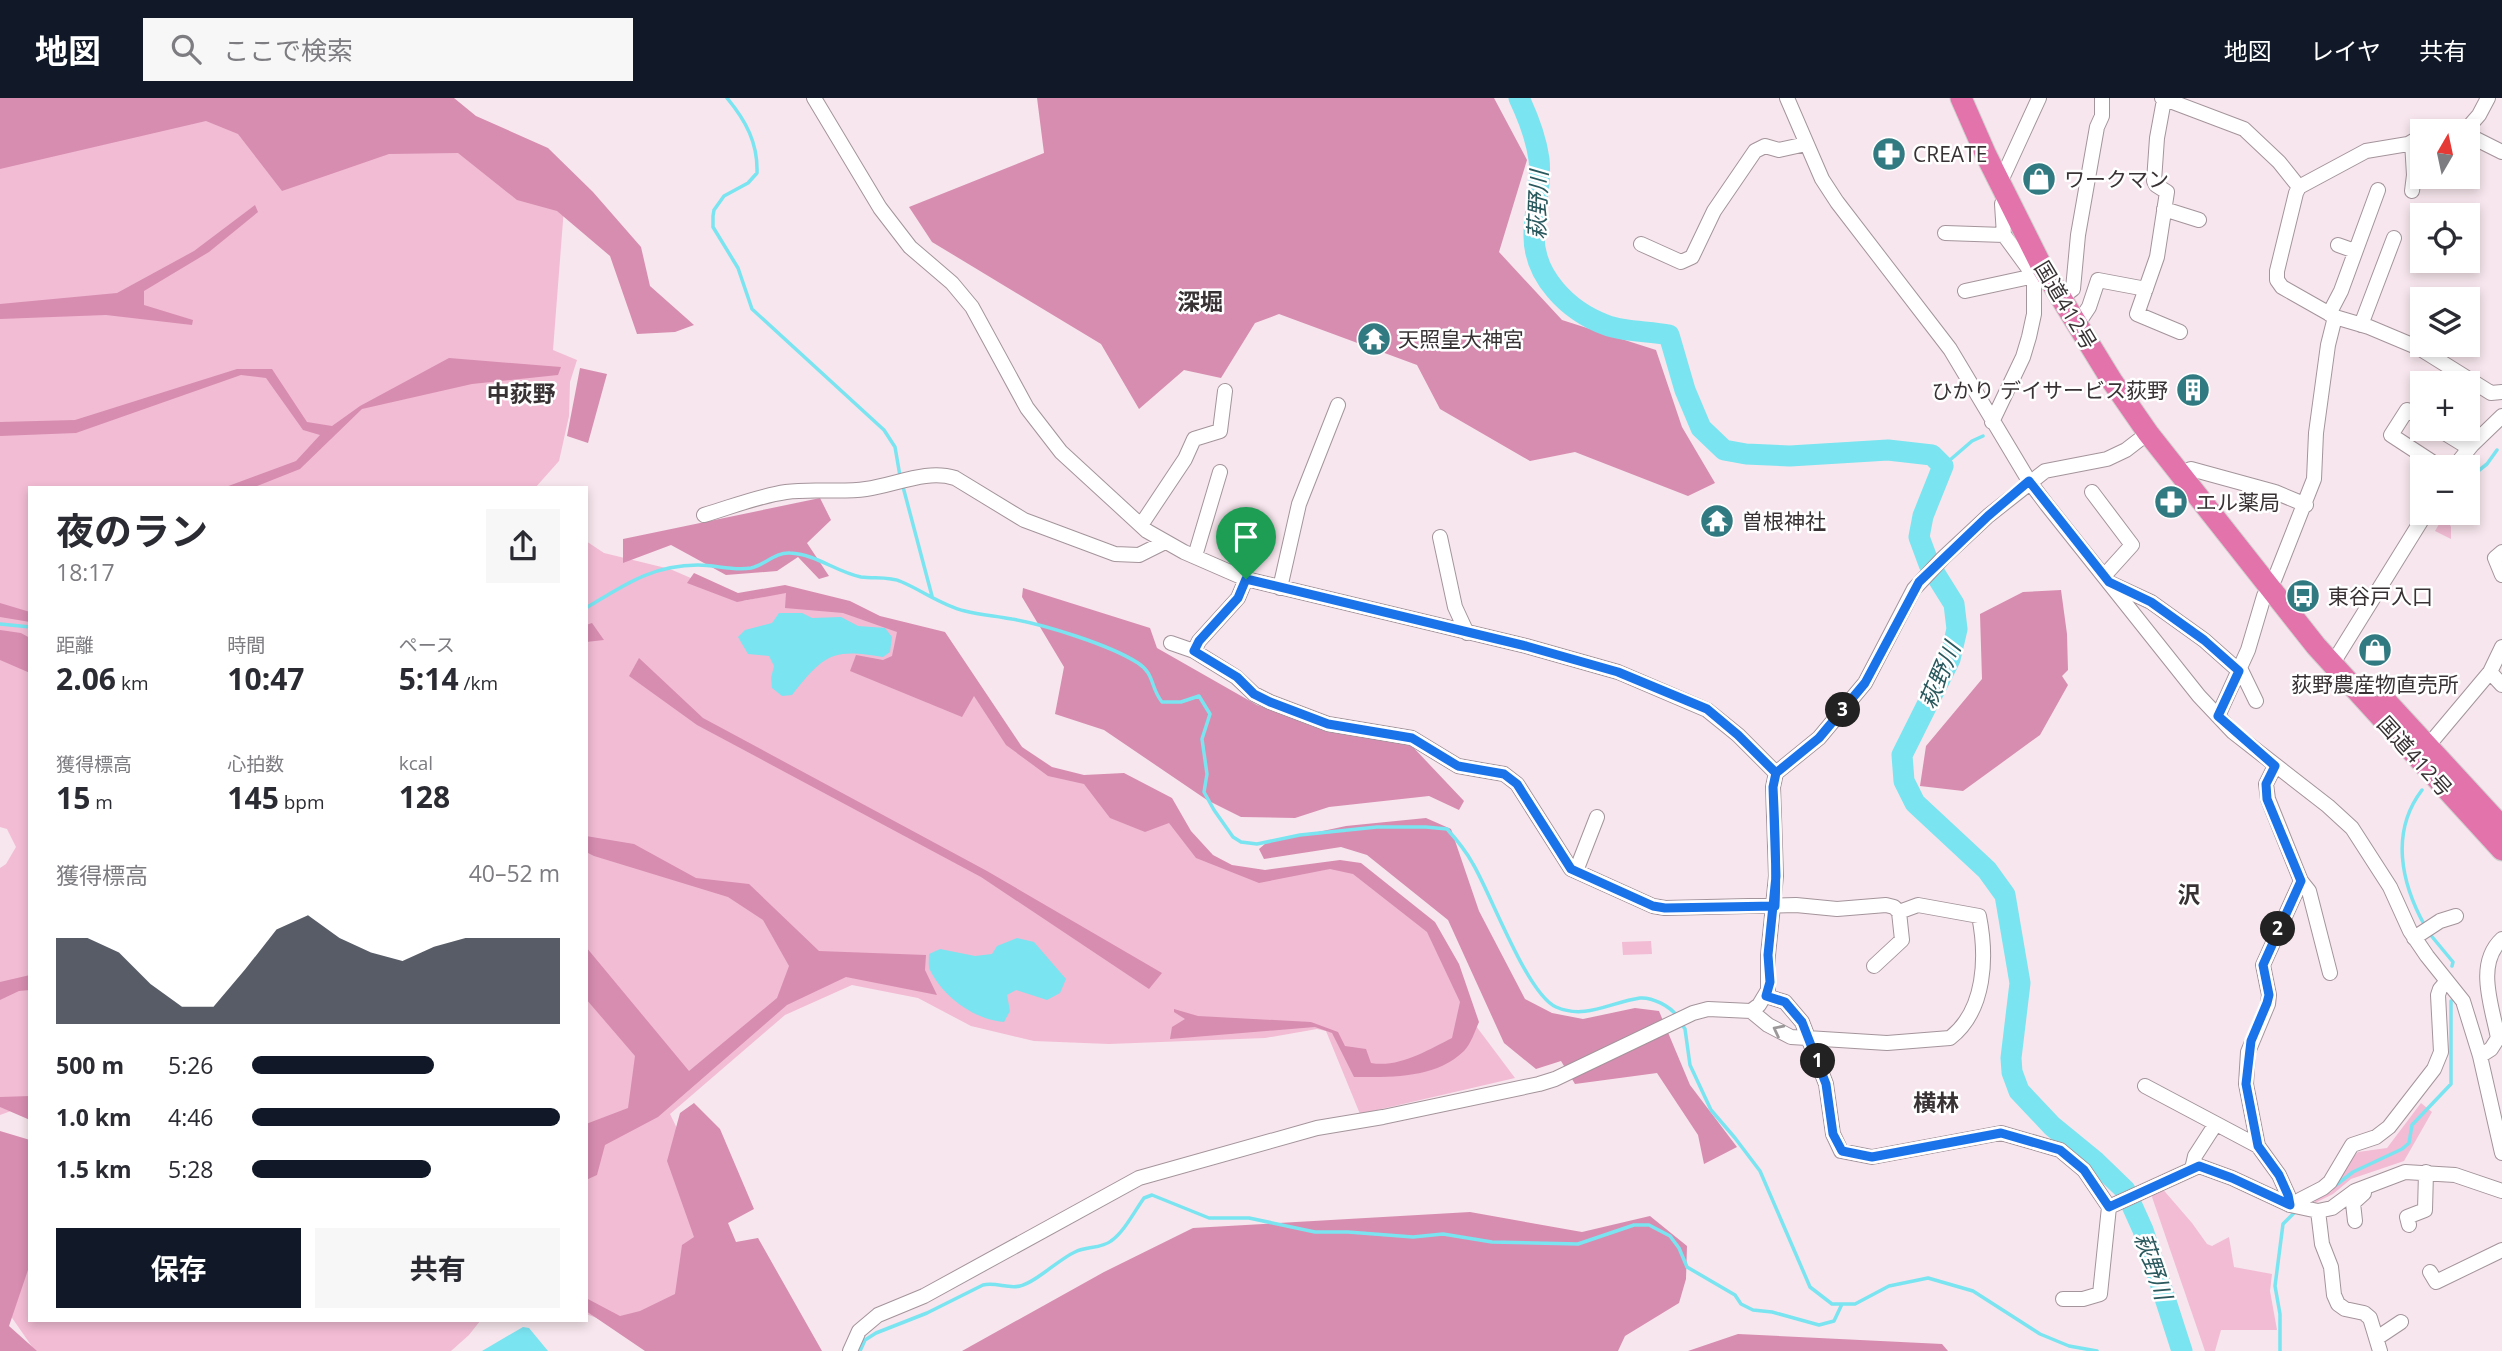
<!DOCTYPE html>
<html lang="ja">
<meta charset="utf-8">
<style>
body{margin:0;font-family:"Open Sans","Noto Sans JP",sans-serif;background:#f7f7f7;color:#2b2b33;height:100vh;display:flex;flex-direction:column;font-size:26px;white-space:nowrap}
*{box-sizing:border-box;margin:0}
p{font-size:23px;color:#7c7c81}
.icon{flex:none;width:38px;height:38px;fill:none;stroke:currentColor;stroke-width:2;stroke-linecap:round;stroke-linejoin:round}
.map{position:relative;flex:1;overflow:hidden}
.panel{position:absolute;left:28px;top:388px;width:560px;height:836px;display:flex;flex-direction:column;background:#fff;border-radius:0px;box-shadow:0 4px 10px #0003}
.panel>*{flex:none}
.needle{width:46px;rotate:9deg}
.fabs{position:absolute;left:2410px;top:21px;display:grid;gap:14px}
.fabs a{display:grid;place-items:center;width:70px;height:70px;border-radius:0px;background:#fff;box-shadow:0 4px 10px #0003;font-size:35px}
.pin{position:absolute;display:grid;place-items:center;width:60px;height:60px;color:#fff;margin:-72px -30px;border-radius:50% 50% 50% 0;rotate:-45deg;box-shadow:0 0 7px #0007}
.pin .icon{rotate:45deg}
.km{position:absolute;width:35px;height:35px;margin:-18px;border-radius:50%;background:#222;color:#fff;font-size:19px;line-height:35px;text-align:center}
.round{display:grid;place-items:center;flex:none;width:74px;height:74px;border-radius:0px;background:#f7f7f7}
.summary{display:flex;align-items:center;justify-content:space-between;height:119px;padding:0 28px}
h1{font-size:38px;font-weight:700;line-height:52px}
.figures{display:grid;grid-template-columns:repeat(3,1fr);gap:10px;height:119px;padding:7px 28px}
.figures div{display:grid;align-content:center}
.figures b{font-size:30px;font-weight:700}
.figures small{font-size:19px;font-weight:400}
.figures p{font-size:19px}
.chart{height:196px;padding:14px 28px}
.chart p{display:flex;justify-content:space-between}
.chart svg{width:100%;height:126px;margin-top:7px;fill:#111827;opacity:.7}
.cta{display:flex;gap:14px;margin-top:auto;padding:14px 28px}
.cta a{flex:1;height:80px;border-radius:0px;background:#111827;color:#fff;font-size:28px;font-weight:700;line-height:80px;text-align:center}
.cta a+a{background:#f7f7f7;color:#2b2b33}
ul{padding:0 28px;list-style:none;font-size:23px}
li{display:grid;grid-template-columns:112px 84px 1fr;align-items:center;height:52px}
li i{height:18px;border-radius:9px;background:#111827}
header{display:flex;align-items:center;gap:42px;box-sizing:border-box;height:98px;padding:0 35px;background:#111827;color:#fff}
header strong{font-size:33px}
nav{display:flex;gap:38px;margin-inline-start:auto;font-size:24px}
.search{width:490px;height:63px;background:#f7f7f7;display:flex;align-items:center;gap:18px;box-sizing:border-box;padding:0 24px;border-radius:0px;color:#7c7c81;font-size:26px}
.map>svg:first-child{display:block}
.green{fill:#f2bcd4}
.forest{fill:#d78db0}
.water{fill:#7ae4f0}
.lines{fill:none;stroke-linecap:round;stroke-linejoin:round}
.stream{stroke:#7ae4f0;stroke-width:3.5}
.river{stroke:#7ae4f0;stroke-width:21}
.minor-casing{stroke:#a4949b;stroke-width:16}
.highway-casing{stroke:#cfcece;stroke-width:23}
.minor{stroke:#fff;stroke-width:14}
.highway{stroke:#e273ab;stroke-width:21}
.oneway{stroke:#9c989a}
.route-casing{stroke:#fff;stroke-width:14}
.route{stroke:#1a73e8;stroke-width:9}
.labels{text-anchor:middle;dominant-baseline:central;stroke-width:5;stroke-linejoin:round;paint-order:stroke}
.poi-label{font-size:21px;fill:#383234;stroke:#fff;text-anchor:start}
.street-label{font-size:21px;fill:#383234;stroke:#fff}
.water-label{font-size:23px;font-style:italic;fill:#29585d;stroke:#fff}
.neighbourhood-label{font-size:23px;font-weight:bold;fill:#383234;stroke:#fff}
</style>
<header>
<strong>地図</strong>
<div class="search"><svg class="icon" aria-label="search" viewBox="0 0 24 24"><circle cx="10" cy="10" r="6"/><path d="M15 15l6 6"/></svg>ここで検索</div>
<nav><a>地図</a><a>レイヤ</a><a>共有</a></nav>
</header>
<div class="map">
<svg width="2502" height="1253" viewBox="0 0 2502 1253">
<rect width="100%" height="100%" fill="#f7e6ed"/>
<!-- green -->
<path class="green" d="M0,0L423,10L566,84L553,252L577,262L570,284L569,318L559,363L535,390H30V1011L22,1009L0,1017V770L6,766L16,749L7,731L0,729Z
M2445,416L2451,429V441L2435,433Z
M586,443L604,455L670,471L744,503L787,493L935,538L997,625L1049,675L1122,682L1211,760L1234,771L1263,776L1329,766L1357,769L1429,825L1473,924L1515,980L1360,1016L1326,933L1317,931L1265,940L1109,946L1034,943L971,928L918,900L852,887L785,917L670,1016L737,1154L629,1232L586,1216Z
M1651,843L1652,856L1623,857L1622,844Z
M2421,1005L2432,1014L2404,1063L2351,1081L2333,1096L2315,1105L2314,1102L2331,1094L2338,1086L2350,1062L2358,1054L2387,1050Z
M2160,1088L2192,1125L2207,1146L2212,1148L2229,1139L2234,1169L2272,1176L2270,1193L2277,1232H2221L2215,1253H2205L2152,1099L2154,1091Z
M30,1111V1223H480L469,1237L451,1253H35L8,1214Z"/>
<!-- forest -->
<path class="forest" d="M0,0H454L476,18L548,50L593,94L641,149L650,188L694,227L675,234L637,236L610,158L557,113L517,102L458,55L389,56L282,93L238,36L206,23L0,71Z
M1037,0H1494L1527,62L1499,154L1562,222L1656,252L1682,329L1715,385L1688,398L1575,354L1530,363L1440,311L1417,267L1279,216L1255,225L1221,280L1184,272L1139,311L1101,246L932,144L909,109L1044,55Z
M255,107L258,114L209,154L144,193V207L193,222L192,227L106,217L0,221V206L117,195L194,153Z
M449,260L561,269L558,277L472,286L362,311L300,371L252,390H223L296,363L320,337L303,332L266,280L241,277L76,335L0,338V324L75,322L237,271H272L307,324L332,328L360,308Z
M580,270L607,276L588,345L567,338Z
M820,400L831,422L807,445L829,478L819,481L798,459L777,473L726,477L671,447L623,465V441Z
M694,475L738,495L785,487L850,503L880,518L945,534L1022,649L1052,669L1084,677L1124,675L1172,700L1191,733L1213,757L1232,767L1265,772L1340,762L1361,765L1435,824L1459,866L1479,924C1475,933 1471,946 1464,953C1435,981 1391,979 1354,979L1332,935L1315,929L1170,941L1172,929L1185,921L1174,914V911L1198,918L1311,924L1338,934L1345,948L1366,951L1371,965C1399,970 1428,952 1452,940L1460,904L1427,834L1353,776L1330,771L1259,785L1196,760L1169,725L1145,734L1110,720L1084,686L1048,678L1006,647L974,598L962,619L850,573L856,557L883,562L892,558L897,534L843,515L785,510L786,495L737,504L687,485Z
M1023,490L1150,530L1157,550L1257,607L1339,635L1411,647L1464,703L1459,712L1429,698L1329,709L1295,720L1241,719L1207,702L1104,632L1055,616L1064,569L1022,499Z
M2061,492L2067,536L2068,572L2062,578L2068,587L2040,637L1963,693L1920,688L1926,648L1982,581L1980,516L2023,494Z
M0,505L30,514V524L0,519Z
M592,525L604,542L586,544V527Z
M0,532L21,535L30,540V575L0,562Z
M639,560L703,620L987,773L1162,875L1149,891L981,779L697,627L629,578Z
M1426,720L1451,731L1479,813L1525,901L1552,915L1583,921L1635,910L1659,913L1690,987L1737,1049L1704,1066L1698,1037L1657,975L1575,986L1561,963L1536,971L1504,945L1448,822L1367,757L1341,749L1264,761L1259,751L1266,745L1346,728Z
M586,738L634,746L696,780L749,786L819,853L926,857L925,872L937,897L846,879L787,907L658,1019L605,1047L597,1077L586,1082V1026L628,1010L635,958L586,901V849L689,973L777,900L789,868L763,822L728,799L594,758L586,754Z
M30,877V892L19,893L0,902V884Z
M30,998V1022L0,1009V999Z
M694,1005L720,1031L754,1111L728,1125L736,1144L758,1140L822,1253H645L586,1213V1200L620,1218L640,1213L675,1196L682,1147L694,1139L667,1063L680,1015Z
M0,1033L30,1042V1166L9,1228L37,1253H0Z
M1470,1114L1582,1134L1650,1118L1687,1148L1686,1181L1679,1205L1625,1238L1618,1253H962L1104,1174L1193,1130Z
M1738,1236L1942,1246L1948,1253H1688Z"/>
<!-- water -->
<path class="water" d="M779,515H802L812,520L841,519L858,528L885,530L892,539L890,554L883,559C831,550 824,557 792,597L782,598L772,590L771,580L774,568L769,558L748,556L738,539L745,532L772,525Z
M1017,840L1034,844L1066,881L1060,895L1047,902L1016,892L1007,897L1010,913L1004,924C975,922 943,899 930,872C928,868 929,861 929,856L940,851L975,858L992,856L997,848Z
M523,1229L529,1230L548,1253H482Z"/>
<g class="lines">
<!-- stream -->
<path class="stream" d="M727,0C746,23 758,45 757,75L748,85L724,98L714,112L713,118V129L738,170L752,211L884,332L895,349L900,378
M1943,368L1972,343L1983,338
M2473,377L2487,366L2497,352
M902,385L932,498
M586,510C624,487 652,467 698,467C716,467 733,473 751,470C765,467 775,454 790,455C816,456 836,474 861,479C874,481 889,478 902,484C923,493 943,508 965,513C981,517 997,518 1012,521C1046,527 1110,547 1138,565C1155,576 1150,589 1162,604H1181L1199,598L1210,616L1202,641L1207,676L1204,694L1214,712L1233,739L1241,744L1257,746L1300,737L1377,729H1426L1447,731C1457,742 1466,753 1473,766C1491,796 1527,896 1556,909C1585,922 1611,904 1640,900C1652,899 1670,908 1677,918
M0,526L30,529
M2422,692C2390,734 2401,785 2425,828
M2429,835L2453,864L2452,868
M1681,925L1685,931L1690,967L1711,1012L1735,1040L1760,1073L1810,1189L1832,1206H1855L1889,1188L1928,1180L1973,1193L2040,1236L2069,1248L2097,1253
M2336,1087L2353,1074L2402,1051L2409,1045L2412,1027L2451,986V903
M860,1253L865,1242L876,1235L927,1215L983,1187C996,1184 1008,1191 1020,1188C1035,1185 1059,1161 1075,1154C1086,1148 1101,1151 1111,1143C1124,1134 1134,1114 1144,1100L1152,1097L1209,1120H1249L1315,1134H1348L1413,1139L1443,1136L1492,1144L1578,1146L1634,1127H1649L1670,1138L1679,1150L1687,1169L1735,1197L1741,1206L1753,1212L1772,1214L1819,1227L1834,1223L1842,1206
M2280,1253V1216L2275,1188L2283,1126L2297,1112"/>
<!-- river -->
<path class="river" d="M1519,0C1528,19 1536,40 1539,61C1542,86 1534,111 1534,136C1533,178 1568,213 1606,227C1624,234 1649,233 1669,237L1685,292L1701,330L1724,352L1746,356L1790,358L1888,352L1932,357L1943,368L1923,418L1919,439L1929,466L1954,506L1957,531L1950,561L1902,657L1904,683L1915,705L1987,772L2005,797L2020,885L2011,960L2012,974L2019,993L2052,1028L2096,1064L2125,1092L2143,1132L2182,1253"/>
<!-- minor casing -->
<g class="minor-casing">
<path id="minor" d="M814,0L880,110L910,149L952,185L972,209L1027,310L1061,354L1147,433L1184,454L1246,481L1526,548L1618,574L1707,612L1738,637L1776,675
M1787,0L1822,81L1837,104L1950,251L2029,383L2047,407L2199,598L2233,634L2328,708L2352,730L2390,789L2410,833L2427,858L2463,903L2480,958L2491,951L2498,940C2492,908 2475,866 2502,841
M2162,0L2244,31L2279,64L2299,89
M2164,2L2157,40L2154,83L2156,87L2167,94L2157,159L2137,216L2180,234
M2436,33L2446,30L2458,33
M2465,33L2479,17L2488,0
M2468,37L2502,54
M2000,85L2039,0
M2412,93L2414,77L2412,44
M2164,111L2199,122
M1945,135L2004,137L2002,106L2009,101
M1641,146L1681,164L1692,159L1714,113L1755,53L1765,48L1779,52L1806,46
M2338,147L2355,153
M1965,193L2034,178L2004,137
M2061,200L2073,191L2078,137L2097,29L2102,18V0
M2329,216L2341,193L2378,92
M2335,219L2369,229L2419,250L2491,295L2502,294
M2077,227L2089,209L2098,182L2146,191
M2361,227L2394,140
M2422,321L2407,312L2391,337L2440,369
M1992,324L2023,259L2029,239L2034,216V178L2042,169
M2438,331L2469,350
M2454,369L2472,347L2502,318
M2179,376L2191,371L2275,394L2306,407
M2092,394L2132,447L2104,478
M704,417C731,409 758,398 786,394C812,390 840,395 866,391C896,387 926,371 955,380L1024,422L1115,456L1139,457L1165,444
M1141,427L1185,361L1194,341L1220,333L1225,293
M1440,439L1455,509L1467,535
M2502,454L2495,460L2502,477
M1195,458L1220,374
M2110,485L2151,504L2204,542L2239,573
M1280,490L1299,406L1338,307
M1171,545L1194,553L1236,579L1254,596L1270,604L1328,626L1412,640L1458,668L1504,676L1517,686L1571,771L1653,808L1665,810L1796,807L1837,811L1886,807L1894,809L1899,814L1918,807L1979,818C1987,858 1986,912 1950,940L1887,945L1791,939L1768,927L1751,913
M1194,553L1199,543L1238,500L1246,481
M2333,565L2426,415
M2240,570L2256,603
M2490,574L2502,587
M2218,618L2248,552L2264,498L2275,480L2314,381L2316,335L2328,247L2335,219L2282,189L2277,182V173L2296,95L2299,89L2366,53L2408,46L2422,38
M2427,649L2490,574L2502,549
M2275,668L2266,686L2268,701L2301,783L2263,867L2269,897L2268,906L2248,954L2246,986L2258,1048L2279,1077L2288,1097L2290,1107L2323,1090L2330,1084L2352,1047L2376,1039L2389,1029L2434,971L2441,954L2438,897L2440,891L2447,883
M1576,773L1597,719
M2301,783L2309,793L2330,875
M2414,840L2440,823L2456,818
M1874,868L1902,842L1899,814
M1766,898L1785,904L1802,924L1826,986L1833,1036L1841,1053L1872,1059L2001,1035L2060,1052L2084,1072L2109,1109L2199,1068L2232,1080L2290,1107L2318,1113L2332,1110L2355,1093L2405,1074L2455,1077L2502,1093
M2480,958L2502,1055
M2145,988L2258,1048
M2192,1071L2195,1058L2215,1027
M2318,1113L2322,1146L2331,1169L2334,1197L2338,1206L2345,1211L2364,1215L2370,1220L2380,1253
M2355,1123L2353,1105L2364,1095
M2409,1127L2407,1119L2425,1112L2426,1074
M2430,1174L2436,1184L2502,1152
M2063,1201H2083L2100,1196L2109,1109
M2377,1240L2401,1224
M850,1253L859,1233L878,1217L924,1198L1139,1080L1317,1030L1383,1019L1539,986L1555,981L1693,915L1708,911L1751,913L1759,907L1768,892V857L1776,778L1773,689L1776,675L1819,640L1865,585L1914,491L1943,460L1988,418L2045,373L2107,361L2126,352L2148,335"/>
</g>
<!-- highway casing -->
<g class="highway-casing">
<path id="highway" d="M1961,0L1986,57L2042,169L2112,283L2148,335L2316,548L2502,752
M2386,603L2502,729"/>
</g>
<!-- minor -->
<use href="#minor" class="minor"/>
<!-- highway -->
<use href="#highway" class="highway"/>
</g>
<!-- one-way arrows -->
<defs><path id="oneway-chevron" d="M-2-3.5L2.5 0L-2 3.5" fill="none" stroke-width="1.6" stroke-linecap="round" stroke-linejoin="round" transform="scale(1.75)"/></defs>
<use class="oneway" href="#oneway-chevron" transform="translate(1778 932) rotate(-153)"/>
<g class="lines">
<!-- route casing -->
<g class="route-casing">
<path id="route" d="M1246,481L1526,548L1618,574L1707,611L1738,637L1776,675L1773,689L1776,778L1768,857L1770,884L1766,898L1785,904L1802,924L1826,986L1833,1036L1842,1053L1872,1059L2001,1035L2060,1052L2084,1072L2109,1109L2199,1068L2232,1080L2290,1107L2288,1097L2279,1077L2258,1048L2246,986L2251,943L2267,905L2269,897L2263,867L2301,783L2267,701L2266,686L2275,668L2218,618L2239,573L2204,542L2151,504L2109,484L2029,383L1988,418L1919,484L1865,585L1819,640L1776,675L1773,689C1775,729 1777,768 1775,808L1665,810L1653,808L1571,771L1517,686L1504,676L1458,668L1412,640L1328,626L1270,604L1254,596L1237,579L1194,553L1199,543L1238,500L1246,481"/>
</g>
<!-- route -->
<use href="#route" class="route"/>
</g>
<!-- icons -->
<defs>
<g id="pharmacy-disc" transform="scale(1.75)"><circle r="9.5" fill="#327a82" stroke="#fff"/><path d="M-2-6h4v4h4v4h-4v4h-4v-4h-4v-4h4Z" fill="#fff"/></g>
<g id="shop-disc" transform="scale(1.75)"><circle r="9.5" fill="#327a82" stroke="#fff"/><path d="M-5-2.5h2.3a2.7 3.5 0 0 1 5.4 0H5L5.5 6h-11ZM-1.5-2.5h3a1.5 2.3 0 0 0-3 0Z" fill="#fff"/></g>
<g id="temple-disc" transform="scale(1.75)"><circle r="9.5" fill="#327a82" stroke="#fff"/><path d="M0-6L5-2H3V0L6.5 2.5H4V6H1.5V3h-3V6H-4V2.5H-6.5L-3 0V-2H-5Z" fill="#fff"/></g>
<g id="building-disc" transform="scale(1.75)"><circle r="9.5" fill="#327a82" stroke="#fff"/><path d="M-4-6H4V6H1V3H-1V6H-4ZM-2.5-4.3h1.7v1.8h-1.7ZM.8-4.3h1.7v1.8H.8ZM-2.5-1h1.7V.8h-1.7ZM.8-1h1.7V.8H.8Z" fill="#fff"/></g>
<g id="bus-disc" transform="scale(1.75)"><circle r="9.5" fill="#327a82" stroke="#fff"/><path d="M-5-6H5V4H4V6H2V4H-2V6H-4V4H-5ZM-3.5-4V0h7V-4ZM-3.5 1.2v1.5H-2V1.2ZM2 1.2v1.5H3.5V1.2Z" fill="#fff"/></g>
</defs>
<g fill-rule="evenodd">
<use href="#pharmacy-disc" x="1889" y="56"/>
<use href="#shop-disc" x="2039" y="81"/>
<use href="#temple-disc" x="1374" y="241"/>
<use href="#building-disc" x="2193" y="292"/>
<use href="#pharmacy-disc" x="2171" y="404"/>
<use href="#temple-disc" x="1717" y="423"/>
<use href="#bus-disc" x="2303" y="498"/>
<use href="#shop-disc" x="2375" y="552"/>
</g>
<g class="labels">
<!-- poi labels -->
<g class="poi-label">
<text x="1913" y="56">CREATE</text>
<text x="2064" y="81">ワークマン</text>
<text x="1398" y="241">天照皇大神宮</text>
<text x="2168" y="292" text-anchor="end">ひかり デイサービス荻野</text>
<text x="2196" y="404">エル薬局</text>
<text x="1742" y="423">曽根神社</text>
<text x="2328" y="498">東谷戸入口</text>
<text x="2375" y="586" text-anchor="middle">荻野農産物直売所</text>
</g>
<!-- street labels -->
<g class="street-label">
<text transform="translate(2066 207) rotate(59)">国道412号</text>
<text transform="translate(2415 658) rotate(48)">国道412号</text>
</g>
<!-- water labels -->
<g class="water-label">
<text transform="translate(1537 107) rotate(-88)">萩野川</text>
<text transform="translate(1939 577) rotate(-67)">萩野川</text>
<text transform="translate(2154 1168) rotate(71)">萩野川</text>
</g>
<!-- neighbourhood labels -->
<g class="neighbourhood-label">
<text x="1200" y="203">深堀</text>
<text x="521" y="295">中荻野</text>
<text x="2189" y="796">沢</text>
<text x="1936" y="1004">横林</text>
</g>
</g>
</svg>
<div class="fabs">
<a><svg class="needle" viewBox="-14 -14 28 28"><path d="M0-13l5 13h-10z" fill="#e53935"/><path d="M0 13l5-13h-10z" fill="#7c7c81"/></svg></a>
<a><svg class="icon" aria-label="locate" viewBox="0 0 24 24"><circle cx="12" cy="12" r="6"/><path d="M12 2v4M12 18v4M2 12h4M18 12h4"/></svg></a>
<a><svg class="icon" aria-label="layers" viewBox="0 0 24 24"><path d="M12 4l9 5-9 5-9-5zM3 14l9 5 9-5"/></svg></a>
<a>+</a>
<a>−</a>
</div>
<div class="pin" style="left:1246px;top:481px;background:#1e9e55"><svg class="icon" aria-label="arrive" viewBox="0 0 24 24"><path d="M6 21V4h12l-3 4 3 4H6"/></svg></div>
<b class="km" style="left:1818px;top:963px">1</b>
<b class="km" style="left:2278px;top:831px">2</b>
<b class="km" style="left:1843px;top:612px">3</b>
<section class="panel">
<div class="summary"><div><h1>夜のラン</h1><p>18:17</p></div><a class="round"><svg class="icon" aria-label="share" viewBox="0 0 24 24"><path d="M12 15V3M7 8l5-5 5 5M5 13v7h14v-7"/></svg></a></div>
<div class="figures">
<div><p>距離</p><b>2.06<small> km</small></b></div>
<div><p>時間</p><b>10:47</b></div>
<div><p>ペース</p><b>5:14<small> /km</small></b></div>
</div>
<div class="figures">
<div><p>獲得標高</p><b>15<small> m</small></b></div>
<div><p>心拍数</p><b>145<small> bpm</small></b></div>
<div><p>kcal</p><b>128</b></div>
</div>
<div class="chart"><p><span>獲得標高</span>40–52 m</p>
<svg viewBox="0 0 160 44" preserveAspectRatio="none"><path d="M0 44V14L10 14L20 19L30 30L40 38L50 38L60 25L70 11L80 6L90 14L100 19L110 22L120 17L130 14L140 14L150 14L160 14V44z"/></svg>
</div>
<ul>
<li><b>500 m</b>5:26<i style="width:59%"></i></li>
<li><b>1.0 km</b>4:46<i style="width:100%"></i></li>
<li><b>1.5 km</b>5:28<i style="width:58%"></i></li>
</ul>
<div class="cta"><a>保存</a><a>共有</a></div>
</section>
</div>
